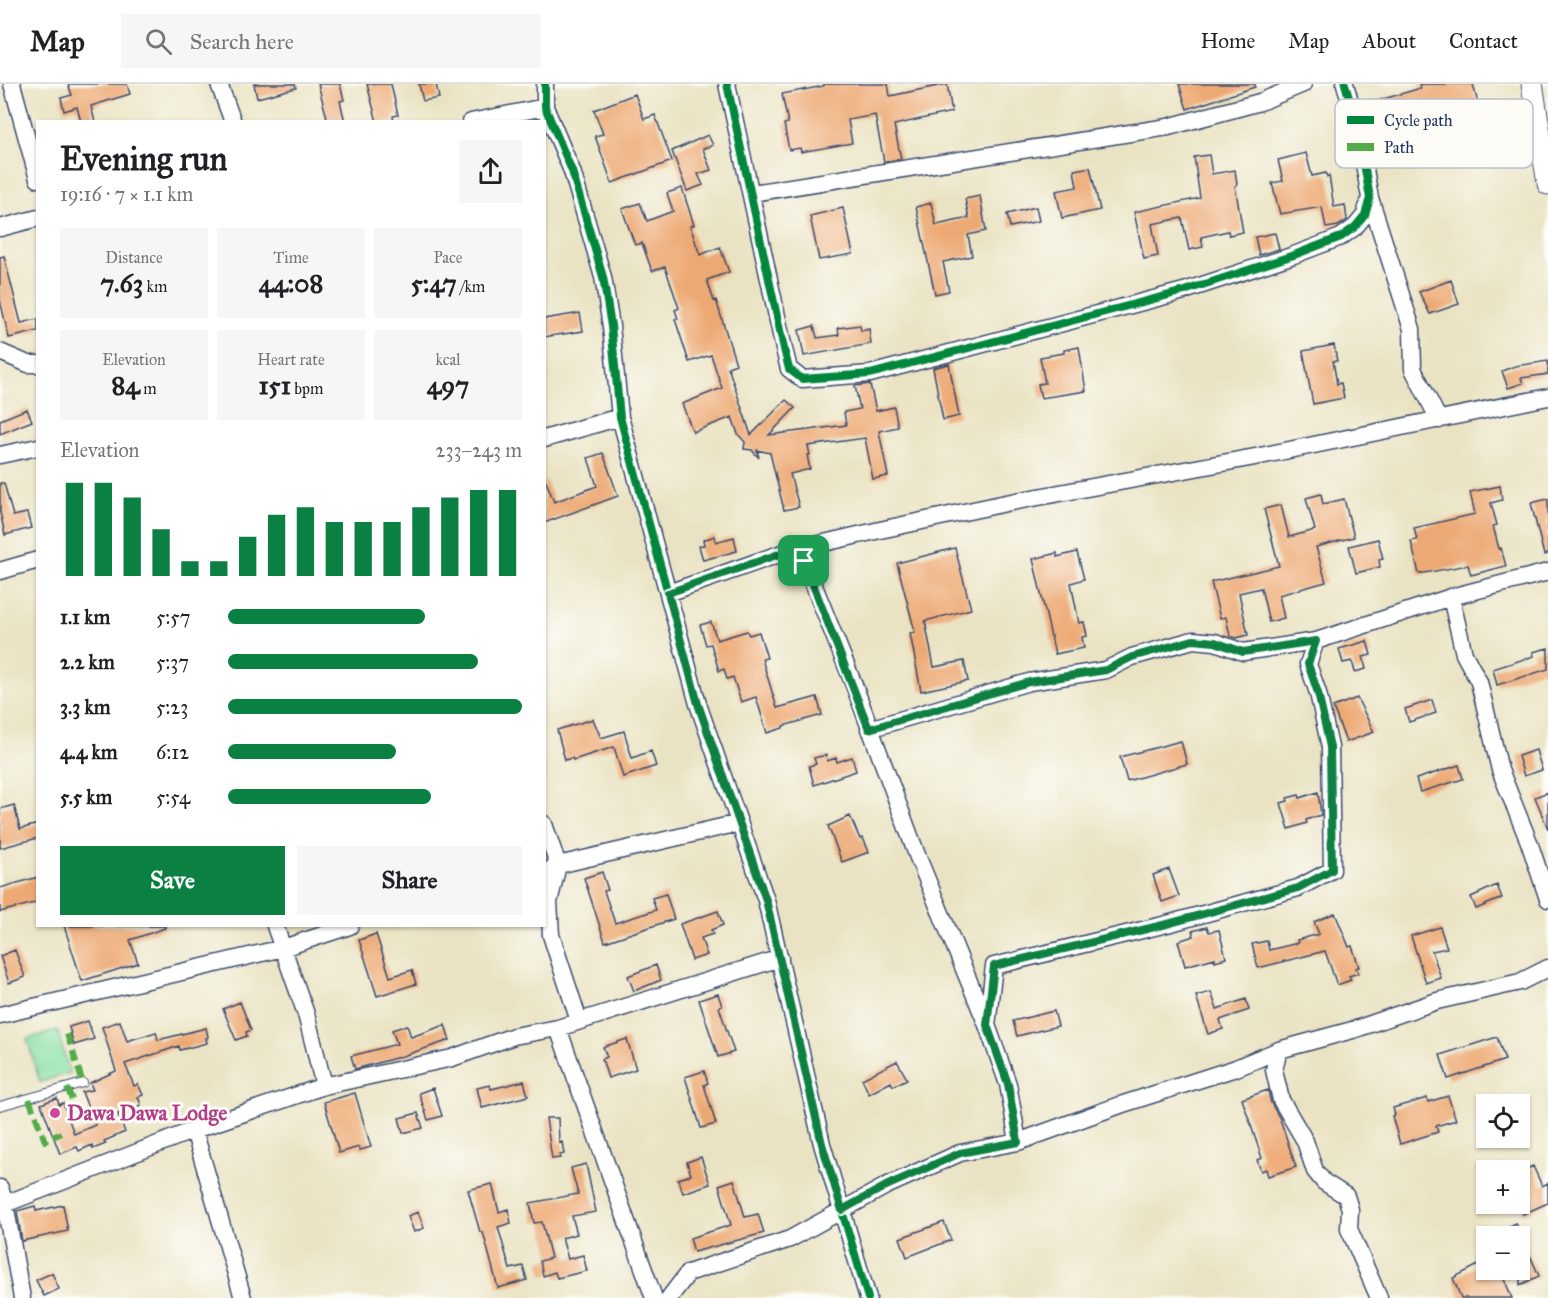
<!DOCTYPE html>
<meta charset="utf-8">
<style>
body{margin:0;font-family:"IM FELL Great Primer",serif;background:#f6f6f6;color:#202124;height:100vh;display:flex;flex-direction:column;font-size:22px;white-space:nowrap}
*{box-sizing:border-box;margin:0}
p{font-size:20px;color:#757577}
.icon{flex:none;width:33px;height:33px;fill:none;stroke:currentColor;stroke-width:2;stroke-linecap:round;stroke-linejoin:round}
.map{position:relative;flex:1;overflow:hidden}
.details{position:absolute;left:36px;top:36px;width:510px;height:807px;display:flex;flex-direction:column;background:#fff;border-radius:0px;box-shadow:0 2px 4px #0004}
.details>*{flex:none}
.tools{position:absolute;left:1476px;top:1010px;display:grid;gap:12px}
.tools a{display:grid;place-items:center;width:54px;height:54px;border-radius:0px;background:#fff;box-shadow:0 2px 4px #0004;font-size:30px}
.pin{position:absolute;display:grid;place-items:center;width:51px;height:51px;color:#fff;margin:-26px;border-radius:12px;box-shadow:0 3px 9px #0006}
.round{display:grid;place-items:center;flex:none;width:63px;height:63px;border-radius:0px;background:#f6f6f6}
.head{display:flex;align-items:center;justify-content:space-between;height:102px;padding:0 24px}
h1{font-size:33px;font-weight:700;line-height:45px}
.stats{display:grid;grid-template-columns:repeat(3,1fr);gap:9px;height:102px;padding:6px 24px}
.stats div{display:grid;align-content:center;border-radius:0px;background:#f6f6f6;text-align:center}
.stats b{font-size:26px;font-weight:700}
.stats small{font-size:16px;font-weight:400}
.stats p{font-size:16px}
.chart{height:168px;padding:12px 24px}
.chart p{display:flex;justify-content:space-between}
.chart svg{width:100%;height:108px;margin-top:6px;stroke:#0b8043;stroke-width:6}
.action{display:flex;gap:12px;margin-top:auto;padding:12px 24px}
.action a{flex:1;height:69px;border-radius:0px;background:#0b8043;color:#fff;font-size:24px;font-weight:700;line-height:69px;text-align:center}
.action a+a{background:#f6f6f6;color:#202124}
ul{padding:0 24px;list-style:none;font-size:20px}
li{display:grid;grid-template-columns:96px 72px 1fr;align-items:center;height:45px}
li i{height:15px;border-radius:8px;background:#0b8043}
header{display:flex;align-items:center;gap:36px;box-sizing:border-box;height:84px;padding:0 30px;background:#fff;border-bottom:2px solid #e0e0e0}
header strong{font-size:28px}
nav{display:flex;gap:33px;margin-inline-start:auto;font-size:21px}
.search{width:420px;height:54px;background:#f6f6f6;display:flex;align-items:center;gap:15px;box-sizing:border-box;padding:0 21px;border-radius:0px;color:#757577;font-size:22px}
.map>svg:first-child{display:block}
.green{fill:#89e0a4;stroke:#528881;stroke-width:1.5}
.building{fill:#eda973}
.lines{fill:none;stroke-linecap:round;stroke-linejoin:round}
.service-casing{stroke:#3a4a6d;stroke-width:10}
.minor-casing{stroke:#3a4a6d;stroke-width:19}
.tertiary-casing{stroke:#3a4a6d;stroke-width:23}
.service{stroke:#fff;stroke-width:8}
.minor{stroke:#fff;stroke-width:16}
.tertiary{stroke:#fff;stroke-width:21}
.quiet{stroke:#52ab49;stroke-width:6;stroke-dasharray:12 6;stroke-linecap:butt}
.cycleway-casing{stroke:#fdfcf7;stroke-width:11}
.cycleway{stroke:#00873e;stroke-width:8}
.route-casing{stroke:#fff;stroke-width:12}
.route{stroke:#0b8043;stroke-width:8}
.hotel-dot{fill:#d1479c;stroke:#fdfcf7;stroke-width:2}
.labels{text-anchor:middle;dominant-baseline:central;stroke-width:6;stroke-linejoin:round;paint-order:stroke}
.hotel-label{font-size:21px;font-weight:bold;fill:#b23c85;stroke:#fdfcf7;text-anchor:start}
.key{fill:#fdfcf7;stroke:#b9bec9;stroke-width:1.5}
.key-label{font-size:16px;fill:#1b2f5e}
</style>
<header>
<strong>Map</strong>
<div class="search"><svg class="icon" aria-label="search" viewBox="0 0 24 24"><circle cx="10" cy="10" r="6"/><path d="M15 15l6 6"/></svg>Search here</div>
<nav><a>Home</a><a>Map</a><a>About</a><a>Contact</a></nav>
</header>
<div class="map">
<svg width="1548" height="1214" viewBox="0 0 1548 1214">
<rect width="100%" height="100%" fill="#fdfcf7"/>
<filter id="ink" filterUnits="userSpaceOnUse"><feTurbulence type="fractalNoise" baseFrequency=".0167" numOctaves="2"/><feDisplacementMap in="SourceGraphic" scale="12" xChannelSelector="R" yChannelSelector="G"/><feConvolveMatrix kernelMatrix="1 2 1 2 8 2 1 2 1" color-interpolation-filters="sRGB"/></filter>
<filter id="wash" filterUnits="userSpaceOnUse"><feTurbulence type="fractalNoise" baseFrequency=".008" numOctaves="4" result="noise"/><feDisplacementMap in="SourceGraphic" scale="24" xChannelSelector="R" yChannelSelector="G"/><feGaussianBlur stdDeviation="1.35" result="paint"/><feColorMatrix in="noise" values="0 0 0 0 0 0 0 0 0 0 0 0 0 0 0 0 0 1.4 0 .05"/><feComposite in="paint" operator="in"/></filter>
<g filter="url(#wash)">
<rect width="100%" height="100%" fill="#eae3c3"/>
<!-- green -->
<path class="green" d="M57,946L70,989L40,998L27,955Z"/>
<g id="blocks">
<!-- building -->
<path class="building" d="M68,0H127L130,10L91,22L95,38H81L77,23L64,27L61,14L72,11Z
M254,0H295L296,4L257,14Z
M318,0H340L344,16L340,17L345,38H328Z
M367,0H391L398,31L393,32L394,38H377Z
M419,0H436L439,14L423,17Z
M824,0H888L890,12L947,0L952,28L894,41L901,75L884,78L875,31L848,36L852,59L801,68L800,64L789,66L784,40L788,39L782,10L824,2Z
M1179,0H1255V3L1187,25Z
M1419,0H1473L1480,27L1463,32L1464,35L1408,50L1403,30L1386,35L1380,16L1421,4Z
M635,10L644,35L655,31L672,77L612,99L595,52L603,50L594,26Z
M708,51L713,61L703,65L711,86L698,90L703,101L687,107L672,67Z
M1306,69L1312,92L1326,89L1327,93L1329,92L1334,123L1345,121L1347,136L1338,142L1326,144L1322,123L1280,130L1272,99L1283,97L1278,76Z
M1209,71L1212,90L1235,86L1237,101L1235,102L1243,148L1229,151L1228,147L1201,153L1203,163L1189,166L1182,134L1152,140L1158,172L1144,175L1134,128L1200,114L1194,73Z
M1090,83L1100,126L1062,134L1056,107L1077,103L1074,86Z
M682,104L694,141L690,142L700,171L720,163L729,188L707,196L714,217L716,216L736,280L728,283L751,351L786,316L795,324L769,351L846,341L844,328L860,325L855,302L870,300L876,327L894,323L898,343L879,347L888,392L873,395L865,354L808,362L810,371H807L810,385L790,390L799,423L784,426L770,369L757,366L759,374L752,366L744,365L745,358L738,350L732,333L693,348L682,320L722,304L711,271L689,278L675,235H678L675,226L679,224L665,183L652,187L642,159L635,161L622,125L640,119L647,137L673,127L667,109Z
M980,112L986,147L968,151L972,172L943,178L949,207L935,210L916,123L931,119L936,141L969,134L965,115Z
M1036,123L1039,137L1010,143L1007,130Z
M843,124L853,170L819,176L810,132Z
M1275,149L1279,165L1259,171L1255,153Z
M4,172L21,239L38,235V247L9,254L0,216V173Z
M1451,196L1459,220L1430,230L1419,208Z
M580,229L583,247L544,253V235Z
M860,241L861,247L869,245L871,260L804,272L799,246L814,242L817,254L839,251L838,244Z
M1334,261L1337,277H1333L1337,300L1341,299L1344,314L1313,320L1303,267Z
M1079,263L1086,307L1041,314L1038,300L1045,299L1040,273L1064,269V266Z
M1548,277V290L1521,294L1523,299L1508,304L1502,287L1515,282Z
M949,280L959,332L943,336L933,284Z
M27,325L32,337L0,350V336Z
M603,369L618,412L544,439V397H546L554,418L597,402L588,374Z
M0,399H4L13,432L27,429L31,444L5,451L0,428Z
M1500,402L1502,416L1491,419L1497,441L1493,442L1499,465L1501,464L1506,482L1471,491L1468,481L1419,490L1411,457L1417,456L1414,444L1475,430L1470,408Z
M1321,410L1323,420L1344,415L1354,453L1316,463L1326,498L1279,511L1284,534L1269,538L1261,504L1239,509L1248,551L1236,554L1230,552L1226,533L1220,534L1211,498L1279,482L1264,425L1281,421L1289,453L1315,446L1306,414Z
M1548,415V470L1544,471L1531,419Z
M715,452L716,458L734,453L737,467L703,476L699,462L704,461L703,456Z
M1378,455L1383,475L1379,476L1380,483L1356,489L1349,462Z
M955,464L971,525L925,537L934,583L964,577L968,597L921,607L910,549L915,548L897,479Z
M1077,468L1084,495L1071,499L1079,539L1084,538L1087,552L1082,553L1084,564L1055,570L1033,475L1057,469V473Z
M711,538L717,556L747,547L749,551L759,548L767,574L762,575L777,624L817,613L822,631L783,642V644L767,649L756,613L741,618L733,593L727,595L724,585L719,587L711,560L706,561L700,541Z
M1367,557L1371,571L1363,573L1366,585L1355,588L1352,577L1343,579L1339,565Z
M1548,564V585L1497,601L1493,585L1534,572L1533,568Z
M1357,614L1374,648L1346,658L1333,623Z
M1432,616L1436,629L1409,638L1405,625Z
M593,635L601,654L624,647L632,674L651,667L656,682L623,693L614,663L573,676L572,674L565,676L557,646Z
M1181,657L1187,680L1127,697L1120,673Z
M1536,666L1542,686L1524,692L1518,672Z
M826,671L827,677L836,674L837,678L852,673L856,687L814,701L809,682L816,680L814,674Z
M1459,681L1463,695L1420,708L1416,695Z
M1318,708L1321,731L1306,736L1307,739L1289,745L1281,719L1288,717L1287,714L1299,711L1300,714Z
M1548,708V745L1535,713Z
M14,721L20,745L38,740V754L0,764V725Z
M850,732L860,755L863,754L869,768L842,778L828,742Z
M1169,785L1179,812L1162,818L1153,791Z
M602,788L608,806L604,807L615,839L656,826L652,814L666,810L674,835L605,858L584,794Z
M38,793V818L0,828V804Z
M1497,801L1502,814L1476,825L1471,813Z
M718,827L723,841L711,846L713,850L701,854L707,871L692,876L680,840Z
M1335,829L1349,863L1352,862L1359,883L1356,884L1358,889L1349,892L1351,896L1337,901L1325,867L1258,884L1252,860L1267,857L1269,866L1298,859L1297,856L1319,850L1314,838Z
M64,842H165V844L130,856L138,879L82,897Z
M1207,843L1209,848L1219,846L1226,874L1215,877V874L1185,882L1178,857L1194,852L1192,847Z
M1440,843L1447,864L1432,867L1441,894L1426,899L1411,852Z
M376,850L390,893L412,886L416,900L377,912L359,856Z
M15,866L25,893L9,899L0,872Z
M656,881L661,896L634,907L628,892Z
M1211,908L1217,925L1246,915L1249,926L1220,936L1223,945L1208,950L1196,912Z
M718,910L722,922L719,923L734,968L718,973L699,916Z
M240,918L251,946L246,948L247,952L236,956L223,925Z
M1054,927L1058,942L1017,952L1013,937Z
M88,937L94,955L74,961L69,943Z
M120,937L127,957L156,948L158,956L206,944L208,953L206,954L207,959L180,966L179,962L125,980L134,1002L138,1000L143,1011L138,1013L141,1021L118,1030L125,1048L104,1057L106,1060L93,1065L92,1061L79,1067L77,1063L60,1070L41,1020L57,1014L59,1021L63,1019L74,1050L95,1041L82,1008L93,1006L90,999L116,987L102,943Z
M407,941L411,953L445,941L450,956L403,972L355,985L351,972L397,960L392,946Z
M1497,953L1505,976L1448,995L1440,971Z
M627,955L636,985L608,994L602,975L607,973L603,963Z
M897,977L907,995L893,1002L891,998L869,1010L862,995Z
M704,987L708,999L704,1001L716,1040L701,1044L685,993Z
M524,997L528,1012L482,1024L477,1004L490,1001L491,1005Z
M433,1004L442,1032L428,1036L419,1009Z
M1268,1006L1271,1019L1280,1035L1296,1083L1268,1092L1266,1085L1261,1087L1257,1076L1262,1074L1242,1015Z
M355,1009L371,1063L360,1066L359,1063L339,1069L324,1018Z
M1448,1012L1456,1036L1436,1042L1438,1048L1400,1060L1392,1032L1395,1031L1393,1024L1427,1014L1428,1018Z
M418,1029L423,1044L403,1049L399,1034Z
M546,1034H558L559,1059L562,1058L564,1070L560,1071V1074L552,1075Z
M701,1073L710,1100L683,1109L678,1095L691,1091L687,1078Z
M586,1080L596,1128L572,1132L577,1150L562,1154L568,1175L583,1171L587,1187L557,1194L555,1188L543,1192L540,1177L551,1174L542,1138L534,1139L530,1119L578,1110L571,1084Z
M1533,1082L1542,1102L1548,1099V1119L1523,1130L1520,1122V1088Z
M734,1096L745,1133L758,1130L764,1149L694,1168L690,1154L731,1141L719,1101Z
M492,1100L499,1128L508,1125L511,1139L498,1143L510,1185L523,1182L527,1196L498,1204L483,1148H480L468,1106Z
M63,1121L68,1147L22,1157L17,1127L35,1122L36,1127Z
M418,1128L424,1144L414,1148L408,1132Z
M944,1138L951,1156L907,1173L900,1154Z
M1516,1139L1539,1192L1520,1201V1152H1488Z
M1486,1177V1185H1500L1512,1214H1461L1453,1194Z
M52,1189L59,1205L44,1212L36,1196Z"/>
</g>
</g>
<g filter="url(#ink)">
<use href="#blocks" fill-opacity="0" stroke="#3a4a6d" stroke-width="1.5"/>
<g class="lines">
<!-- service casing -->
<g class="service-casing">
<path id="service" d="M0,1022L83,999"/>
</g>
<!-- minor casing -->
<g class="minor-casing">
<path id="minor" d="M12,0L38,95
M219,0L233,38
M545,0V23L572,87L603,193L611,242L620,333L698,620L766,816L822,1060L868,1214
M727,0L784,265L789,285L802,295L870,290L1184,207L1294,171L1341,153L1355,143L1365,131L1370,114L1358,45L1345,0
M471,38L545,23
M752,109L1168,43L1260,18L1303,0
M1370,114L1412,245L1413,285L1439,336
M0,144L38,134
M0,268L28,280H38
M544,355L620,333
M0,371L38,363
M785,468L804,477L854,601L917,771L987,941L1008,1000L1018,1058
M0,487L38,476
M668,509L785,468L880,446L1006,419L1255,373L1548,313
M1451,513L1464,570L1479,598L1500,686L1529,758L1548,815
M869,645L1029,598L1106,586L1132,573L1193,556L1215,558L1243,568L1316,557L1451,513L1548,488
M544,740L558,781L549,818L551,851L579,937
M548,787L558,781L739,739
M275,842L306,930L324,1002
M0,931L283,864L350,842
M987,941L994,882L1167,840L1298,804L1332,786L1330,663L1318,609L1308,580L1316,557
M558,944L654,1214
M1279,966L1274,986L1281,1016L1305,1057L1315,1087L1324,1098L1346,1112L1350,1125L1349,1145L1379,1214
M194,1046L243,1214
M0,1104L5,1120L22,1214
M5,1120L194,1046L324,1002L452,974L514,952L558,944L780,874
M669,1214L688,1189L790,1155L886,1102L960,1069L1018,1058L1120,1021L1236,984L1279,966L1356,945L1437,917L1520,898L1548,884"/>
</g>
<!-- tertiary casing -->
<g class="tertiary-casing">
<path id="tertiary" d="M1532,0L1548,100"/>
</g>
<!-- service -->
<use href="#service" class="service"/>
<!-- minor -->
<use href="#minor" class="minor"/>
<!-- tertiary -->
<use href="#tertiary" class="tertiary"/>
<!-- quiet -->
<path class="quiet" d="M67,950L83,999
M67,1004L80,1033
M29,1015L45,1057L61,1049"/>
<!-- cycleway casing -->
<g class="cycleway-casing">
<path id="cycleway" d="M545,0V23L572,87L603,193L611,242L620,333L698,620L766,816L822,1060L868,1214
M727,0L784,265L789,285L802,295L870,290L1184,207L1294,171L1341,153L1355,143L1365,131L1370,114L1358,45L1345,0"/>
</g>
<!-- cycleway -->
<use href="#cycleway" class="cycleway"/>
</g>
</g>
<g class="lines" filter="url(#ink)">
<!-- route casing -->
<g class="route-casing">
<path id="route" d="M785,468L804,477L869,645L1029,598L1106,586L1132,573L1193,556L1215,558L1243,568L1316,557L1308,580L1318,609L1330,663L1332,786L1298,804L1167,840L994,882L987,941L1008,1000L1018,1058L960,1069L886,1102L842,1126L822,1060L766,816L698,620L668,509Z"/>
</g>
<!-- route -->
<use href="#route" class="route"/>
</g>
<!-- markers -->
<circle class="hotel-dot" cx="55" cy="1029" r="6"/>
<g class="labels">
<!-- hotel labels -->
<g class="hotel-label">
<text x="67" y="1029">Dawa Dawa Lodge</text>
</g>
</g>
<!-- legend -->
<rect x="1335" y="15" width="198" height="69" rx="9" class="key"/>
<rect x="1347" y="32" width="27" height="8" fill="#00873e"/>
<rect x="1347" y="59" width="27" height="8" fill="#52ab49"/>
<g class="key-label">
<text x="1384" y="42">Cycle path</text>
<text x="1384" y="69">Path</text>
</g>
</svg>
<div class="tools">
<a><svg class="icon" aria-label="locate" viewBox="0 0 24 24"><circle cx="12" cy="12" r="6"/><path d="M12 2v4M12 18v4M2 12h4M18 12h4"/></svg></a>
<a>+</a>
<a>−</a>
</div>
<div class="pin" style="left:804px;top:477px;background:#1e9e55"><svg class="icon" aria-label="arrive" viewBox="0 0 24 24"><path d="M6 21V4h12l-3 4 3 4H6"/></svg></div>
<section class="details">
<div class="head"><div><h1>Evening run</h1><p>19:16 · 7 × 1.1 km</p></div><a class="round"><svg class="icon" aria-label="share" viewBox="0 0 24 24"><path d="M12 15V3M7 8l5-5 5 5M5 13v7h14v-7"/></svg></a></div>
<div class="stats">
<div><p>Distance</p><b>7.63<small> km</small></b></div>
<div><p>Time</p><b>44:08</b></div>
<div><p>Pace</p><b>5:47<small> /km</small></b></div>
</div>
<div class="stats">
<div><p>Elevation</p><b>84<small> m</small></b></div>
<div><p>Heart rate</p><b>151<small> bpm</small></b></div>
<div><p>kcal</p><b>497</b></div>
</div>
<div class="chart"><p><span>Elevation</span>233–243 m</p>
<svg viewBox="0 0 160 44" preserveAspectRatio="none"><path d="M5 44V6M15 44V6M25 44V12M35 44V25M45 44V38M55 44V38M65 44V28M75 44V19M85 44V16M95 44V22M105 44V22M115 44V22M125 44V16M135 44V12M145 44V9M155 44V9"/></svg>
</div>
<ul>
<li><b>1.1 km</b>5:57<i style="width:67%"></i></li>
<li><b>2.2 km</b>5:37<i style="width:85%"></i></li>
<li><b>3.3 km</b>5:23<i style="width:100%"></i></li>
<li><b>4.4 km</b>6:12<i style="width:57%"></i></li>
<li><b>5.5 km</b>5:54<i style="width:69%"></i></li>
</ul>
<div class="action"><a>Save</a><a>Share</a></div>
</section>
</div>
